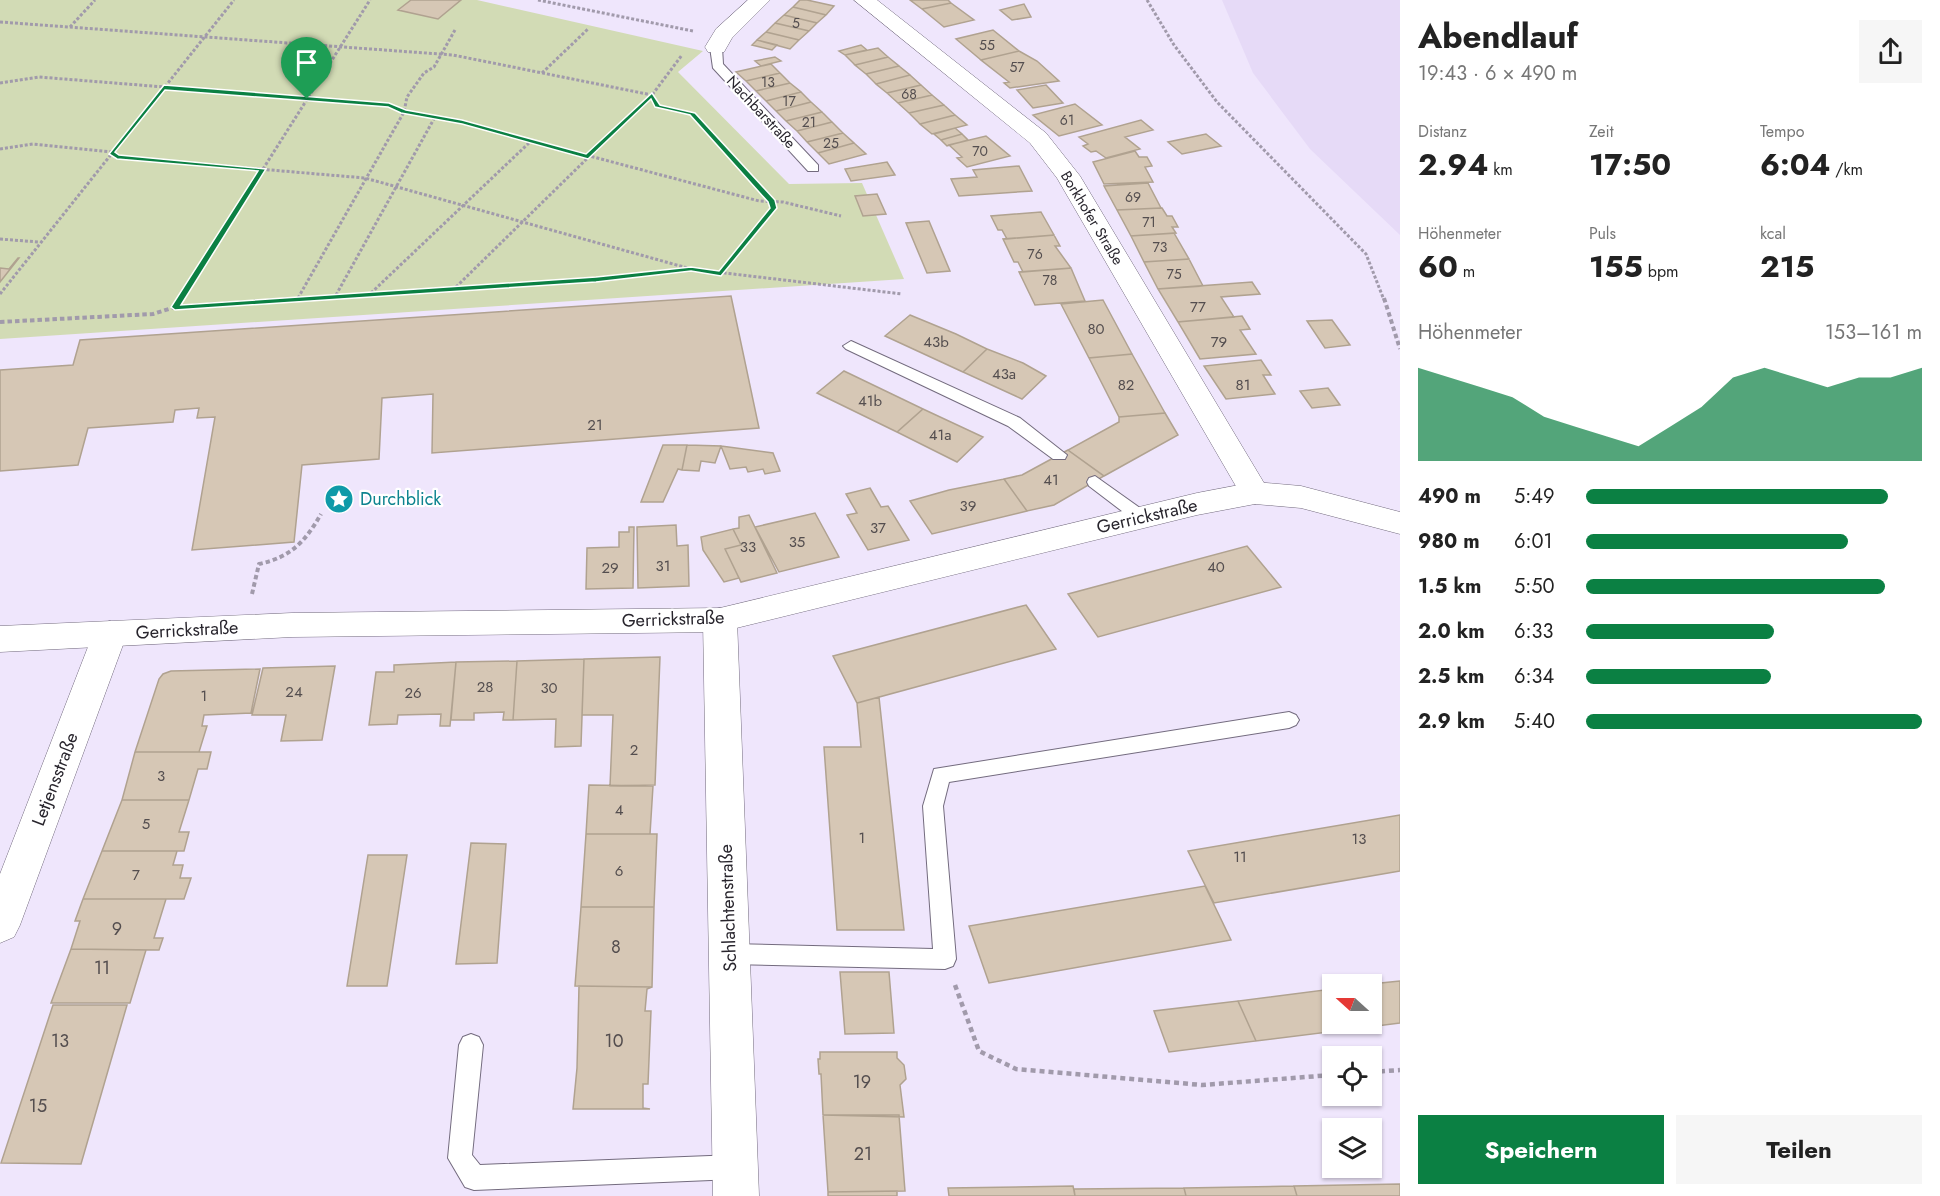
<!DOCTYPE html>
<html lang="de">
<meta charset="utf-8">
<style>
body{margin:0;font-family:Jost,sans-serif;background:#f6f6f6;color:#222;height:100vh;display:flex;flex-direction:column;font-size:22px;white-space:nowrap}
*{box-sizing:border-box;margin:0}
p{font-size:20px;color:#767676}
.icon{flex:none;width:33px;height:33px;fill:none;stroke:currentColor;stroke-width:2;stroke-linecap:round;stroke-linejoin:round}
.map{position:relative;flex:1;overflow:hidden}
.panel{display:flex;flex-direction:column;background:#fff;width:540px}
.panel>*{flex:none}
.needle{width:39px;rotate:291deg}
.controls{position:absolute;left:1322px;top:974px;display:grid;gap:12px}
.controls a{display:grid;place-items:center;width:60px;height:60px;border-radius:0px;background:#fff;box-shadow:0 2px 4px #0004;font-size:30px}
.pin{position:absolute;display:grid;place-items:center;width:51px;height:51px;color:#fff;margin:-62px -26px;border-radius:50% 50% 50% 0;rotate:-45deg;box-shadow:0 0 6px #0007}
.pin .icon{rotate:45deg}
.round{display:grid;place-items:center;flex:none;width:63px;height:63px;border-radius:0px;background:#f6f6f6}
.overview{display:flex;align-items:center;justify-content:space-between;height:102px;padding:0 18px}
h1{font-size:33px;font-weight:700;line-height:45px}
.metrics{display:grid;grid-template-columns:repeat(3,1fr);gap:9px;height:102px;padding:6px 18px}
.metrics div{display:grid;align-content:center}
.metrics b{font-size:30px;font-weight:700}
.metrics small{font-size:16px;font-weight:400}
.metrics p{font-size:16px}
.chart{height:168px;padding:12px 18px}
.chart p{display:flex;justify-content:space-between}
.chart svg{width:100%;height:108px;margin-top:6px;fill:#0b8043;opacity:.7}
.button{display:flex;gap:12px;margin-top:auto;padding:12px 18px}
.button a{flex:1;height:69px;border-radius:0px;background:#0b8043;color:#fff;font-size:24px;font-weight:700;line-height:69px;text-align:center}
.button a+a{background:#f6f6f6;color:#222}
ul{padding:0 18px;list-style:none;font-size:20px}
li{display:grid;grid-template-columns:96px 72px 1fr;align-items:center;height:45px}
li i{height:15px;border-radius:8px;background:#0b8043}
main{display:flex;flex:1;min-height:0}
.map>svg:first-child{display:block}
.built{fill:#e6daf7}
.green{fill:#d2dbb5}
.building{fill:#d6c7b5;stroke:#b0a290;stroke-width:1.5}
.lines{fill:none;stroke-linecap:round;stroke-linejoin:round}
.lane-casing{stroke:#736b7e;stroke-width:2}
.street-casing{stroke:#736b7e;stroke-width:1}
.secondary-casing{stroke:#736b7e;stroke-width:1}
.path-far2{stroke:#a19aab;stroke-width:3;stroke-dasharray:3 2;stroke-linecap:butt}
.path-far1{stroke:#a19aab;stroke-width:4;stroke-dasharray:4.5 3;stroke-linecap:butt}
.path{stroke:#a19aab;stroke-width:4.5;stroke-dasharray:5 4;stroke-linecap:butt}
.lane{fill:#fff;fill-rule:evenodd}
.street{fill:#fff;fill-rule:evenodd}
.secondary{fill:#fff;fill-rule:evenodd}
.route{fill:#0b8043;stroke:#fff;stroke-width:1.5;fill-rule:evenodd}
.labels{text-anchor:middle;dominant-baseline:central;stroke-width:4.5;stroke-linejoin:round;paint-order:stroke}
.far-number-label{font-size:14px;fill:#544e4f}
.far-street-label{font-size:15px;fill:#28252d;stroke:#fff}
.number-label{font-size:15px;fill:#544e4f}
.culture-label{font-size:18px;fill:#0d838f;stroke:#fff;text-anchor:start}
.street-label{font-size:18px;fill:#28252d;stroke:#fff}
.near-number-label{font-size:18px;fill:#544e4f}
</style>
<main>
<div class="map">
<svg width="1400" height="1196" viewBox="0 0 1400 1196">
<rect width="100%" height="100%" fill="#efe6fc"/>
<!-- built -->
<path class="built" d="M1222,0H1400V235L1310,149L1253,73Z"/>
<!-- green -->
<path class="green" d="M0,0H477L703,51L678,72L789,184L862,183L904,279L0,339Z"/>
<!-- building -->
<path class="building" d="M411,0H461L438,19L398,10Z
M800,0H807L834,6L826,15L793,7Z
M910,0H948L951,3L922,9Z
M951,3L974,20L944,27L922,9Z
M1024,4L1031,17L1012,20L1000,10Z
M793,7L826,15L817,23L784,15Z
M784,15L817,23L809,31L775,23Z
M775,23L809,31L799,40L766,32Z
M993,30L1019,51L981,60L956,39Z
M766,32L799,40L790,49L757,40Z
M757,40L777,45L772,50L752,45Z
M861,45L867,50L845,55L839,51Z
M878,48L888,57L855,65L845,55Z
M1019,51L1037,61L1059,81L1010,88L1004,83L1009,82L981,60Z
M775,57L781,61L761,66L755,61Z
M888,57L899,66L866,74L855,65Z
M771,64L780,73L746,81L736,72Z
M899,66L910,75L876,84L866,74Z
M780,73L790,83L756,91L746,81Z
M910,75L921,85L887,93L876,84Z
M790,83L801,92L766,101L756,91Z
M921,85L932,95L898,103L887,93Z
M1046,85L1063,103L1033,108L1017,90Z
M801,92L811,102L776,111L766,101Z
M932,95L944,105L909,113L898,103Z
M811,102L822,112L786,121L776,111Z
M1075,104L1102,125L1059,136L1033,115Z
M944,105L955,115L920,124L909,113Z
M822,112L832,122L797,131L786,121Z
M955,115L967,125L932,134L920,124Z
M1141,120L1153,130L1125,137L1140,149L1106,158L1096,151L1091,152L1083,146L1088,144L1079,137Z
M832,122L843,133L807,142L797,131Z
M955,128L962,134L941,140L934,134Z
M843,133L854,143L818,153L807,142Z
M962,134L968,140L947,146L941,140Z
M1206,134L1221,146L1182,154L1168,142Z
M986,136L1010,156L967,167L957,158L962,157L949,145Z
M854,143L866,154L829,164L818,153Z
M1135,151L1139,157H1147L1152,166L1145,167L1153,182L1104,184L1093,162Z
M887,162L895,175L851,181L845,169Z
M1019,166L1032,191L959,196L951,179L977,177L973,170Z
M1148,183L1161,208L1117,210L1104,186Z
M877,194L886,214L863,216L855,196Z
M1162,208L1167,216H1172L1178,227H1172L1176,233L1131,236L1117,210Z
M1041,212L1054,235L1007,239L1002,230H998L991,216Z
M929,221L950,271L927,273L906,223Z
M1174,233L1189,259L1144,262L1131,236Z
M1054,235L1060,246H1055L1071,268L1023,272L1018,262H1014L1003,239Z
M18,258H19L0,282V268L9,269Z
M1189,259L1203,286L1158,289L1144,262Z
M1071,268L1085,301L1035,305L1019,272Z
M1252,282L1260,294L1221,297L1234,317L1178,322L1158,289Z
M731,296L759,428L432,453L433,394L382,398L379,459L302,465L294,542L192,550L215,417L197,418L199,408L175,410L173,422L88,428L78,465L0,471V370L73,365L80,340Z
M1103,300L1132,354L1089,358L1061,304Z
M910,315L956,334L987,349L963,372L885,336Z
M1242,316L1250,329L1240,330L1256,354L1200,359L1178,322Z
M1332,320L1350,345L1325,348L1307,321Z
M987,349L1023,363L1046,376L1022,399L963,372Z
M1132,354L1165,413L1119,417L1089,358Z
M1261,360L1271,375H1263L1275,394L1226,399L1204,366Z
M844,371L923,409L897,432L817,393Z
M1328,388L1340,405L1312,408L1300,391Z
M923,409L983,437L957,462L897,432Z
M1165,413L1178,435L1104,476L1068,450L1119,422V417Z
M663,445H687L682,470L678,469L663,502H641Z
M687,445L721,446L715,463L701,461L699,471L682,470Z
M721,446L773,453L780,471L765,474L763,469L748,472L746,467L730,469Z
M1068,450L1104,476L1054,505L1027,511L1004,479L1022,475Z
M1004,479L1027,511L932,534L910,501L949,490Z
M870,488L881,507L888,506L909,540L868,550L847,515L857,513L846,494Z
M815,513L839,557L779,572L755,527Z
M749,515L777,573L741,582L725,549L741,545L733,529L739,528V517Z
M676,525L677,546L688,545L689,586L638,588L637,527Z
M629,527H634L633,588L586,589L587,548L619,547V532H629Z
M733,529L741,545L725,549L739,578L724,582L703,550L701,537Z
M1247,546L1281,587L1098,637L1068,594Z
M1026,605L1056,649L857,703L833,656Z
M660,657L655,785L610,786L613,715H582L584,659Z
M584,659L581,746L555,747L556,719L513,720L517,661Z
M517,661L513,720H503L504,712L474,713V720H451L456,662Z
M456,662L450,726H440L441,714L398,715L397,724L369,725L376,672H394V665Z
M335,666L322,740L281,741L286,715H252L263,668Z
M260,669L251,713L204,715L202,726H207L199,752H135L159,679L163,674L171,671Z
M879,697L904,930H837L824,747H861L857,703Z
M135,752H211L207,769H198L189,800H122Z
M589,785L653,786L650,834H586Z
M122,800H189L179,832H189L184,851H102Z
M1400,815V871L1214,903L1188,851Z
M586,834H657L654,907H581Z
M471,843L506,844L497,963L456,964Z
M102,851H177L173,865H183L180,878H191L184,899H83Z
M368,855H407L387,986H347Z
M1205,886L1231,940L989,983L969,926Z
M83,899H166L154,938H163L159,950L71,949L80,921H75Z
M581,907H654L652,987L575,986Z
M71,949L146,950L130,1003H51Z
M840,972H889L894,1033L845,1034Z
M1400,981V1023L1361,1028L1359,1023H1371V984Z
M579,986L652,987L647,989L645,1011H651L648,1084H643V1108L650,1109H573L577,1068Z
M1332,989V1023H1359L1361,1028L1256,1041L1238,1001Z
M1238,1001L1256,1041L1169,1052L1154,1011Z
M53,1005H127L81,1164L1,1163Z
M820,1052H897V1058L904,1065L906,1079L900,1085L904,1117L823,1115L821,1074H819L818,1059H820Z
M823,1115H899L905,1191L828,1192Z
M1400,1184V1196H1297L1294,1186Z
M1073,1186L1075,1196H949L948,1188Z
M1294,1186L1297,1196H1186L1184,1188Z
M1184,1188L1186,1196H1075L1074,1189Z
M897,1191V1196H828V1192Z"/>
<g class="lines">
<!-- lane casing -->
<g class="lane-casing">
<path id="lane" d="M716,43L722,47L723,64L818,165V171H808L713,68L710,47Z
M851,341L1020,418L1067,455L1065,459H1053L1008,426L846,349L843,346Z
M1095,476L1147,513L1150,517L1147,521H1135L1089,486L1087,482L1089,478Z
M1289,712L1296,715L1299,720L1296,725L1289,728L949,782L943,806L956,959L953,966L945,969L729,964L721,961L718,954L721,947L729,944L933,949L923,806L934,769Z
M471,1034L479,1037L483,1045L472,1155L480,1165L735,1155L744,1158L747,1167L744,1176L735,1179L474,1190L465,1187L448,1158L459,1045L463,1037Z"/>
</g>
<!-- street casing -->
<g class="street-casing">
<path id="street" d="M748,0H770L732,38L724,52H708L705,47L716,29Z
M854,0H877L1046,133L1080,176L1270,493L1266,500L1255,504L1244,500L1057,178L1030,143Z
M720,608L732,611L737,620L759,1196H713L703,620L708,611Z
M110,621L122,625L127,634L20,925L14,937L0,943V874L93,634L98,625Z"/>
</g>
<!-- secondary casing -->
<g class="secondary-casing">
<path id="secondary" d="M1255,482L1301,486L1400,512V534L1301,508L1255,504L1197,515L720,632L292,637L0,652V626L292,613L720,608L1197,493Z"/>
</g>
<!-- path-far2 -->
<path class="path-far2" d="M538,0L693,31
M1147,0L1174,45L1217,102L1366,254L1384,300
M0,22L453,55L652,95L657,106L692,114L772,202L773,208L721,273
M70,27L95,0
M542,73L588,29
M0,83L39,77L389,105L404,112L462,122L759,201L783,202L841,216
M0,149L33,144L112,152L117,157L365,178L691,269L902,294
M0,239L38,242
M456,287L652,95L682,55
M371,293L531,141
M0,294L234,0
M336,295L435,117
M298,298L404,112L407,97L424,73L434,67L455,30
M180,300L370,0
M286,300L596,280L687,269"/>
<!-- path-far1 -->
<path class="path-far1" d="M1384,298L1400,349
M175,307L180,298
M0,322L153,314L175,307L310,298
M252,594L259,564C291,557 305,542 321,514"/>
<!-- path -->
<path class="path" d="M955,985L979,1051L1016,1069L1202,1085L1332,1075
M1371,1072L1400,1070"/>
<!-- lane -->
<use href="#lane" class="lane"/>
<!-- street -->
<use href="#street" class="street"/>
<!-- secondary -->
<use href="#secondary" class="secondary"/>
</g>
<!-- route -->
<path class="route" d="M164,85L389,103L406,110L462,120L586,154L652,93L660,105L695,113L775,200L777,208L721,276L691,271L596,282L175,310L171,307L258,171L117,159L109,154ZM165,90L388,107L401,113L462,124L588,159L651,99L655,107L690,115L768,202L770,208L719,271L691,267L596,277L181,305L266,169L119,155L115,152Z"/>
<!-- icons -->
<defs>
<g id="sight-disc" transform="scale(1.5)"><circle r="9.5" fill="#0f9aa8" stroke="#fff"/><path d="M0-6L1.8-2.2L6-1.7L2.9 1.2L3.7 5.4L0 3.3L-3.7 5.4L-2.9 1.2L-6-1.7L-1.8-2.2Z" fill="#fff"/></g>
</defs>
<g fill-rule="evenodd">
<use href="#sight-disc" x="339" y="499"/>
</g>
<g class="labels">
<!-- far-number labels -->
<g class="far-number-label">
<text x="796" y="23">5</text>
<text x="987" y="45">55</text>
<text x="1017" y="67">57</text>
<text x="768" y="82">13</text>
<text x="909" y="94">68</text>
<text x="789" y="101">17</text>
<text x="1067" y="120">61</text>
<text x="809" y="122">21</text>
<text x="831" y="143">25</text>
<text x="980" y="151">70</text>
<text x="1133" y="197">69</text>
<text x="1149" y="222">71</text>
<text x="1160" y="247">73</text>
<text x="1035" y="254">76</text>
<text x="1174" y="274">75</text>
<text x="1050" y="280">78</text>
</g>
<!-- far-street labels -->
<g class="far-street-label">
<text transform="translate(761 112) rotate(47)">Nachbarstraße</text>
<text transform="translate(1092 218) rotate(59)">Borkhofer Straße</text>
</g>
<!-- number labels -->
<g class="number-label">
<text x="1198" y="307">77</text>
<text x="1096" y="329">80</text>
<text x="936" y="342">43b</text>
<text x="1219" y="342">79</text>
<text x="1004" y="374">43a</text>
<text x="1126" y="385">82</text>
<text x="1243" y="385">81</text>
<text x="870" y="401">41b</text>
<text x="595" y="425">21</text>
<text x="940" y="435">41a</text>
<text x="1051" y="480">41</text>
<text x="968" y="506">39</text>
<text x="878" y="528">37</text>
<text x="797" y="542">35</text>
<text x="748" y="547">33</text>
<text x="663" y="566">31</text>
<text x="1216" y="567">40</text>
<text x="610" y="568">29</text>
<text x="485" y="687">28</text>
<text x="549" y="688">30</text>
<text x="294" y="692">24</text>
<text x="413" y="693">26</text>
<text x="204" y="696">1</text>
<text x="634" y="750">2</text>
<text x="161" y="776">3</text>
<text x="619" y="810">4</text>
<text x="146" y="824">5</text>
<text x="862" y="838">1</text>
<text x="1359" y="839">13</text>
<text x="1240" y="857">11</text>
<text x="619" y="871">6</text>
<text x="136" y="875">7</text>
</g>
<!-- culture labels -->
<g class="culture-label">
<text x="360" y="499">Durchblick</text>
</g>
<!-- street labels -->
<g class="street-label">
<text transform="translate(1147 516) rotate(-13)">Gerrickstraße</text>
<text transform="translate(673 619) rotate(-2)">Gerrickstraße</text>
<text transform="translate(187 630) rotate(-3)">Gerrickstraße</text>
<text transform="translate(55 779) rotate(-69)">Letjensstraße</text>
<text transform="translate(728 908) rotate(-92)">Schlachtenstraße</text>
</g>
<!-- near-number labels -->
<g class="near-number-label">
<text x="117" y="929">9</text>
<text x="616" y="947">8</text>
<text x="102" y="968">11</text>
<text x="60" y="1041">13</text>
<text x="614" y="1041">10</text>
<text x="862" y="1082">19</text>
<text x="38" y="1106">15</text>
<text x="863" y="1154">21</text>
</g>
</g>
</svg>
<div class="controls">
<a><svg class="needle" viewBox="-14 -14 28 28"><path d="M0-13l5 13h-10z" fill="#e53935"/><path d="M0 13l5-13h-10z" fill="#767676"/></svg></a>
<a><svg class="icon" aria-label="locate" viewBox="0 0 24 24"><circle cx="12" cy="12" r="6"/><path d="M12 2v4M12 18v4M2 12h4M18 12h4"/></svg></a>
<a><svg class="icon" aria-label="layers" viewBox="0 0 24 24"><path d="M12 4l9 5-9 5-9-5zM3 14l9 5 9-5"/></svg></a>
</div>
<div class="pin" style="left:307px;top:99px;background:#1e9e55"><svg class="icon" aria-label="arrive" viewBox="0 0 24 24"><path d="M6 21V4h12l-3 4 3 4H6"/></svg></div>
</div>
<section class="panel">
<div class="overview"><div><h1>Abendlauf</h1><p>19:43 · 6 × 490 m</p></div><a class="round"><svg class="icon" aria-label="share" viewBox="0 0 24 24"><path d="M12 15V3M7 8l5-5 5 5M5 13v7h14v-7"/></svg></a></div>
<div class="metrics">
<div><p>Distanz</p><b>2.94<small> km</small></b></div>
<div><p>Zeit</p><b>17:50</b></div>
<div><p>Tempo</p><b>6:04<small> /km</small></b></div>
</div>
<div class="metrics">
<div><p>Höhenmeter</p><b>60<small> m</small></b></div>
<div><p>Puls</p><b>155<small> bpm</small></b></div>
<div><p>kcal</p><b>215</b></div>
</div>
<div class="chart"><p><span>Höhenmeter</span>153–161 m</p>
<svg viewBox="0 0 160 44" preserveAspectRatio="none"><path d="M0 44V6L10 10L20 14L30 18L40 26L50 30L60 34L70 38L80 30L90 22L100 10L110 6L120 10L130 14L140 10L150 10L160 6V44z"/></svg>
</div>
<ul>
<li><b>490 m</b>5:49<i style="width:90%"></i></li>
<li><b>980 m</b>6:01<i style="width:78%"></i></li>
<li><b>1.5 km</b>5:50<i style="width:89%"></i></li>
<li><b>2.0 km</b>6:33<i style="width:56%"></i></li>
<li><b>2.5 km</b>6:34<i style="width:55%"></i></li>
<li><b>2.9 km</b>5:40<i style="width:100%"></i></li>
</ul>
<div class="button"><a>Speichern</a><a>Teilen</a></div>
</section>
</main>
